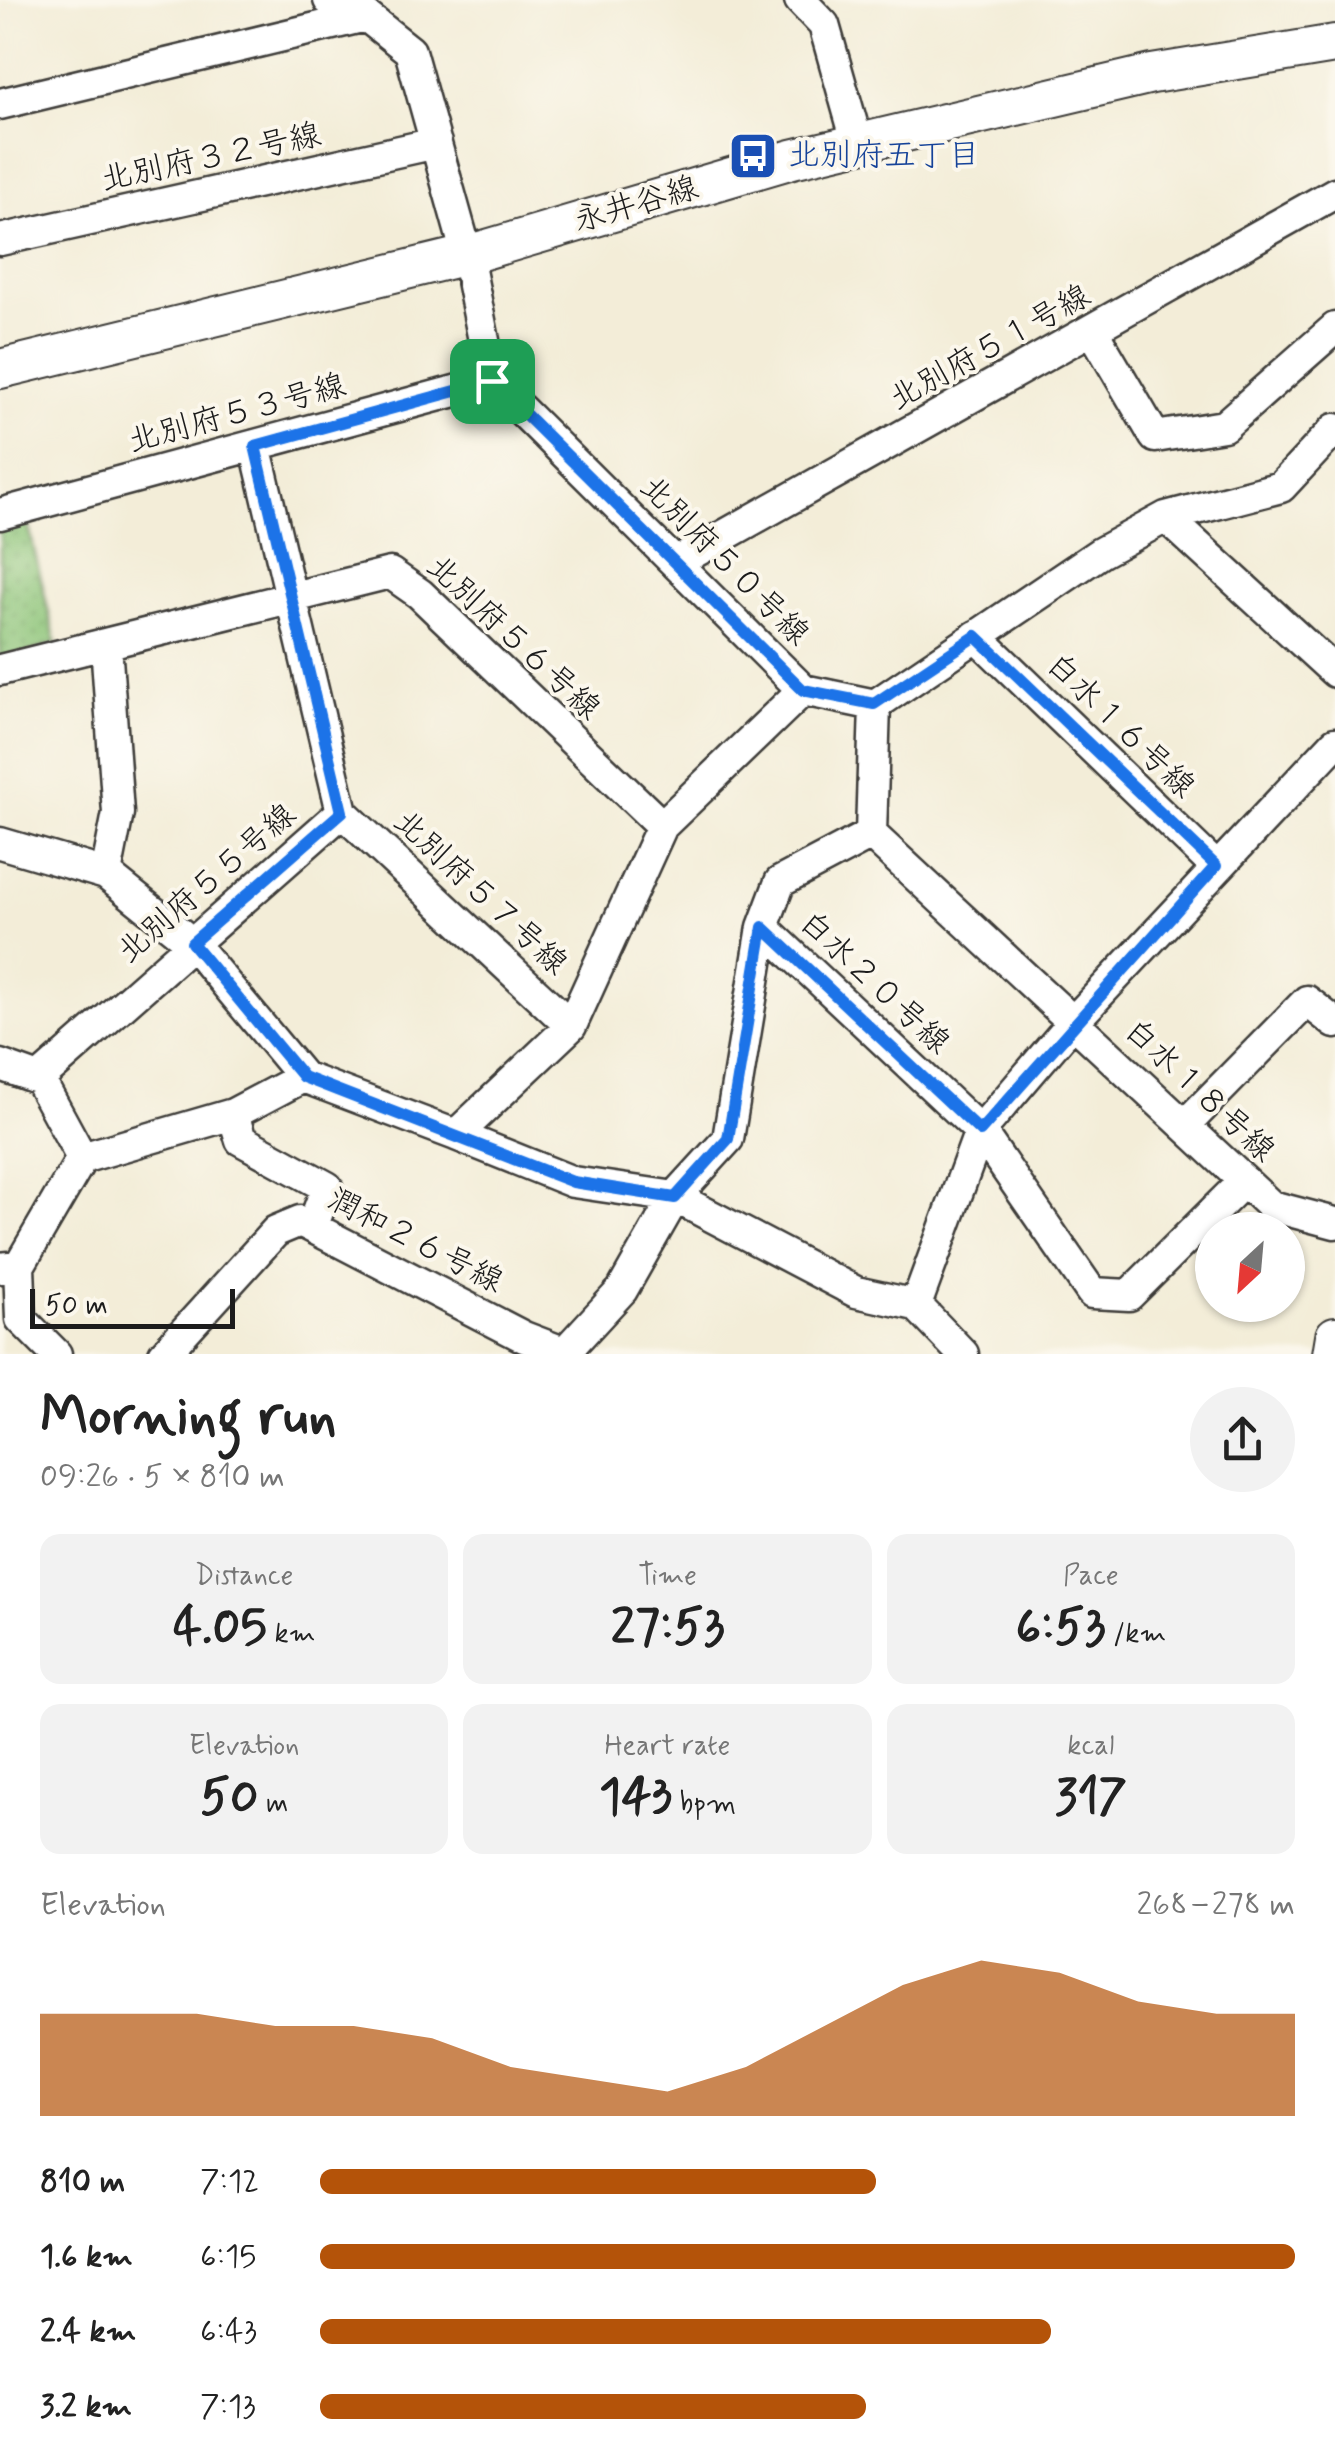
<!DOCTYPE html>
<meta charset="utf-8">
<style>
body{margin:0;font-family:Mynerve,"Klee One",sans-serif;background:#f2f2f2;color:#222;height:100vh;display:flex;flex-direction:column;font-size:38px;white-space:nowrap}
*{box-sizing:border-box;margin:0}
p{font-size:32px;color:#767676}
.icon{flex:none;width:55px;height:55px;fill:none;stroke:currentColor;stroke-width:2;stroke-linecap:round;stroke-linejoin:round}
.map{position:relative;height:1354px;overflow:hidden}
.details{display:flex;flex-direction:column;background:#fff;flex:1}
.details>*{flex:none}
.needle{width:65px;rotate:206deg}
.buttons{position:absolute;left:1195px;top:1212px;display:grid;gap:20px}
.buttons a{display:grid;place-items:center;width:110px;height:110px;border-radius:50%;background:#fff;box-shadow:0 2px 8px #0004;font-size:50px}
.scale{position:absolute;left:30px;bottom:25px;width:205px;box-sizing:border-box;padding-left:10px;border:5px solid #1c1c1c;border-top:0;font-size:28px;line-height:35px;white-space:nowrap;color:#1c1c1c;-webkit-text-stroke:8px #fbf7ec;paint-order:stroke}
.pin{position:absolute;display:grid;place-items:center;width:85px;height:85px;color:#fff;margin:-42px;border-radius:20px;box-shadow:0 5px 15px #0006}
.round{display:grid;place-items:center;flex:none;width:105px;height:105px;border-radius:52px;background:#f2f2f2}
.head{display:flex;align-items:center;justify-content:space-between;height:170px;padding:0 40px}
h1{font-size:55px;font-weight:700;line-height:75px}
.metrics{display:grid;grid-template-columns:repeat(3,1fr);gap:15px;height:170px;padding:10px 40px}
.metrics div{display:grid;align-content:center;border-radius:20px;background:#f2f2f2;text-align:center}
.metrics b{font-size:50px;font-weight:700}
.metrics small{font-size:28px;font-weight:400}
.metrics p{font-size:28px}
.chart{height:280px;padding:20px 40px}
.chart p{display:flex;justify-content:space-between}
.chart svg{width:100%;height:180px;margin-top:10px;fill:#b45309;opacity:.7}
ul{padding:0 40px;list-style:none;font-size:32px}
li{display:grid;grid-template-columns:160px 120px 1fr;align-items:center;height:75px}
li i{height:25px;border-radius:12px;background:#b45309}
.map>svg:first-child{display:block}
.park{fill:url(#park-dots);stroke:#54704a;stroke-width:2.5}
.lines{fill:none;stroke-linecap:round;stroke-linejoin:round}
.minor-casing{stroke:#3c3b38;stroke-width:35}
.tertiary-casing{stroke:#3c3b38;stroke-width:42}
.minor{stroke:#fff;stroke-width:30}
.tertiary{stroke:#fff;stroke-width:38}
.route-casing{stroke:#fff;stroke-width:20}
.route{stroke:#1a73e8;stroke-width:12}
.labels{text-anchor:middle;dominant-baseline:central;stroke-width:8;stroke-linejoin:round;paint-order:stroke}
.transit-label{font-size:32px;fill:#164399;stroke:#fbf7ec;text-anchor:start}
.street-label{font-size:32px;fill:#1c1c1c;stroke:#fbf7ec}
</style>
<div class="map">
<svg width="1335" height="1354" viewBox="0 0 1335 1354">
<defs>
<pattern id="park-dots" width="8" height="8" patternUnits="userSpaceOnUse" patternTransform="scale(2.5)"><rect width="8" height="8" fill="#8cc478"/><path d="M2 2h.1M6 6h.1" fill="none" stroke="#78a867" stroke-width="1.8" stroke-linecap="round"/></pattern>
</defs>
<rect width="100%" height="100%" fill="#fbf7ec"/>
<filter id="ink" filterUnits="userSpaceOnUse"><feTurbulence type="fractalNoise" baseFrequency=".01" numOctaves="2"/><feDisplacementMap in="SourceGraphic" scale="20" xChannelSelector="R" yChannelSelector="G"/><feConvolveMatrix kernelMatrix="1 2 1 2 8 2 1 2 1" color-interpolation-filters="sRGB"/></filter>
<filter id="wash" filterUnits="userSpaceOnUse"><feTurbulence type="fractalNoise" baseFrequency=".0048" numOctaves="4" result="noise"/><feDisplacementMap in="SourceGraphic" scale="40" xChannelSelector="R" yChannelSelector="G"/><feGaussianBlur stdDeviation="2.25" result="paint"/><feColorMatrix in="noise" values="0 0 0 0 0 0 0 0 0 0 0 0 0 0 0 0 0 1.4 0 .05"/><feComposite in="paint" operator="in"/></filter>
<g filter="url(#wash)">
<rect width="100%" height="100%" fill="#f3edd8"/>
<!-- park -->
<path class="park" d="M26,515L56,643L0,662V523Z"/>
</g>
<g filter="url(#ink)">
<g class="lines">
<!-- minor casing -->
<g class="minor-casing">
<path id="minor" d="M800,0L824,25L858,145
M0,104L366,16
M0,240L436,143
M1093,331L1155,437L1224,426L1335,328
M0,514L492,381
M1166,517L1335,672
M677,562L1335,193
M976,636L1216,867
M0,670L390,573L420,594L662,826
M803,690L875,705
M342,812L571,1026
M871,834L1271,1206L1335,1223
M0,843L106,874L192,943L303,1077L456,1135L571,1026L662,826L803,690L492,381L467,255L410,51L366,16L329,0
M106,874L118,813L106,644
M763,927L980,1131L1074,1021L1335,743
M0,1065L39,1079
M233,1114L241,1140L327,1187L313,1225
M1185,1125L1307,1001L1335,1023
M980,1131L1092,1293L1129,1295L1244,1181
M456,1135L573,1182L675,1197L856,1292L916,1305L963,1354
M82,1158L39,1079L342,812L255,445
M19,1266L21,1319L56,1354
M0,1268L19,1266L82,1158L233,1114L303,1077
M916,1305L980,1131
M164,1354L276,1231L300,1221L524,1337L563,1352
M563,1354L622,1290L675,1197L728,1139L763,927L780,882L871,834L875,705L1100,553L1166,517L1281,487L1335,429"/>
</g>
<!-- tertiary casing -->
<g class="tertiary-casing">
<path id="tertiary" d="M0,369L467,255L792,159L1152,74L1335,44
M1332,1354L1335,1336"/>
</g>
<!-- minor -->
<use href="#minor" class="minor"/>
<!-- tertiary -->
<use href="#tertiary" class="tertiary"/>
</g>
</g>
<g class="lines" filter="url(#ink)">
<!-- route casing -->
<g class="route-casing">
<path id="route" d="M492,381L803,690L874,704L976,636L1216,866L980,1131L763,927L728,1139L675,1198L573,1182L303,1077L192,943L342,812L255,446Z"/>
</g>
<!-- route -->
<use href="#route" class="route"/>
</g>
<!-- icons -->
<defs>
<g id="bus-square" transform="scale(2.5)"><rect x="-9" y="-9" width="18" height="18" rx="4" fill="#1a4fb4" stroke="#fbf7ec"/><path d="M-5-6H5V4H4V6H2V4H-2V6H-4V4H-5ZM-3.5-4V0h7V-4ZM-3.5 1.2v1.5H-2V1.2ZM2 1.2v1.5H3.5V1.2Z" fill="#fff"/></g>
</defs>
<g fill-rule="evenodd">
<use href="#bus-square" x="753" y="156"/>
</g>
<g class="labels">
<!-- transit labels -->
<g class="transit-label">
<text x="788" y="156">北別府五丁目</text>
</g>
<!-- street labels -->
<g class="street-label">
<text transform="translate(211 158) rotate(-12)">北別府３２号線</text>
<text transform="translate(636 205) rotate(-16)">永井谷線</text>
<text transform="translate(990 348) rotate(-29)">北別府５１号線</text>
<text transform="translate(237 414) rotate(-15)">北別府５３号線</text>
<text transform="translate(724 561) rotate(45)">北別府５０号線</text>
<text transform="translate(513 638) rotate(43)">北別府５６号線</text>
<text transform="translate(1120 726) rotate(44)">白水１６号線</text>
<text transform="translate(207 884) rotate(-41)">北別府５５号線</text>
<text transform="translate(480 893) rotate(43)">北別府５７号線</text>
<text transform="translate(874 983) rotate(43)">白水２０号線</text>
<text transform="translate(1199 1091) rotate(43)">白水１８号線</text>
<text transform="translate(415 1241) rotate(27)">潤和２６号線</text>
</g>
</g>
</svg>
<div class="buttons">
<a><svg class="needle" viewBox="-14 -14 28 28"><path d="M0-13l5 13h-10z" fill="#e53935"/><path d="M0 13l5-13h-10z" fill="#767676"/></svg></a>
</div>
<div class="scale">50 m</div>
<div class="pin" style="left:492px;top:381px;background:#1e9e55"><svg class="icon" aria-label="arrive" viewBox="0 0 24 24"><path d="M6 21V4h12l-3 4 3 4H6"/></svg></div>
</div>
<section class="details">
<div class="head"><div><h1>Morning run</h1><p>09:26 · 5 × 810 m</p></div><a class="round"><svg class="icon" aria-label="share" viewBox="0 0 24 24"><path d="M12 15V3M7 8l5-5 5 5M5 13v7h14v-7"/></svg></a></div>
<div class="metrics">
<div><p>Distance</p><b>4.05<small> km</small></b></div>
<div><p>Time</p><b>27:53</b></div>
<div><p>Pace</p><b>6:53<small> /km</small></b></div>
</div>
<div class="metrics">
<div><p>Elevation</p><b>50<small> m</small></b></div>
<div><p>Heart rate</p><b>143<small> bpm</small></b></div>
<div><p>kcal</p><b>317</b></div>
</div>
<div class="chart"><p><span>Elevation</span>268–278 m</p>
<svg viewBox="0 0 160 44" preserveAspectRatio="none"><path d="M0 44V19L10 19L20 19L30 22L40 22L50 25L60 32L70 35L80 38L90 32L100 22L110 12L120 6L130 9L140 16L150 19L160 19V44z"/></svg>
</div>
<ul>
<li><b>810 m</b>7:12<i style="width:57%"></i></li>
<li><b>1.6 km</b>6:15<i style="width:100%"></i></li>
<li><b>2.4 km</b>6:43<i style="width:75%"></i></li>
<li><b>3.2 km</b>7:13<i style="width:56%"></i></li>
</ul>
</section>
